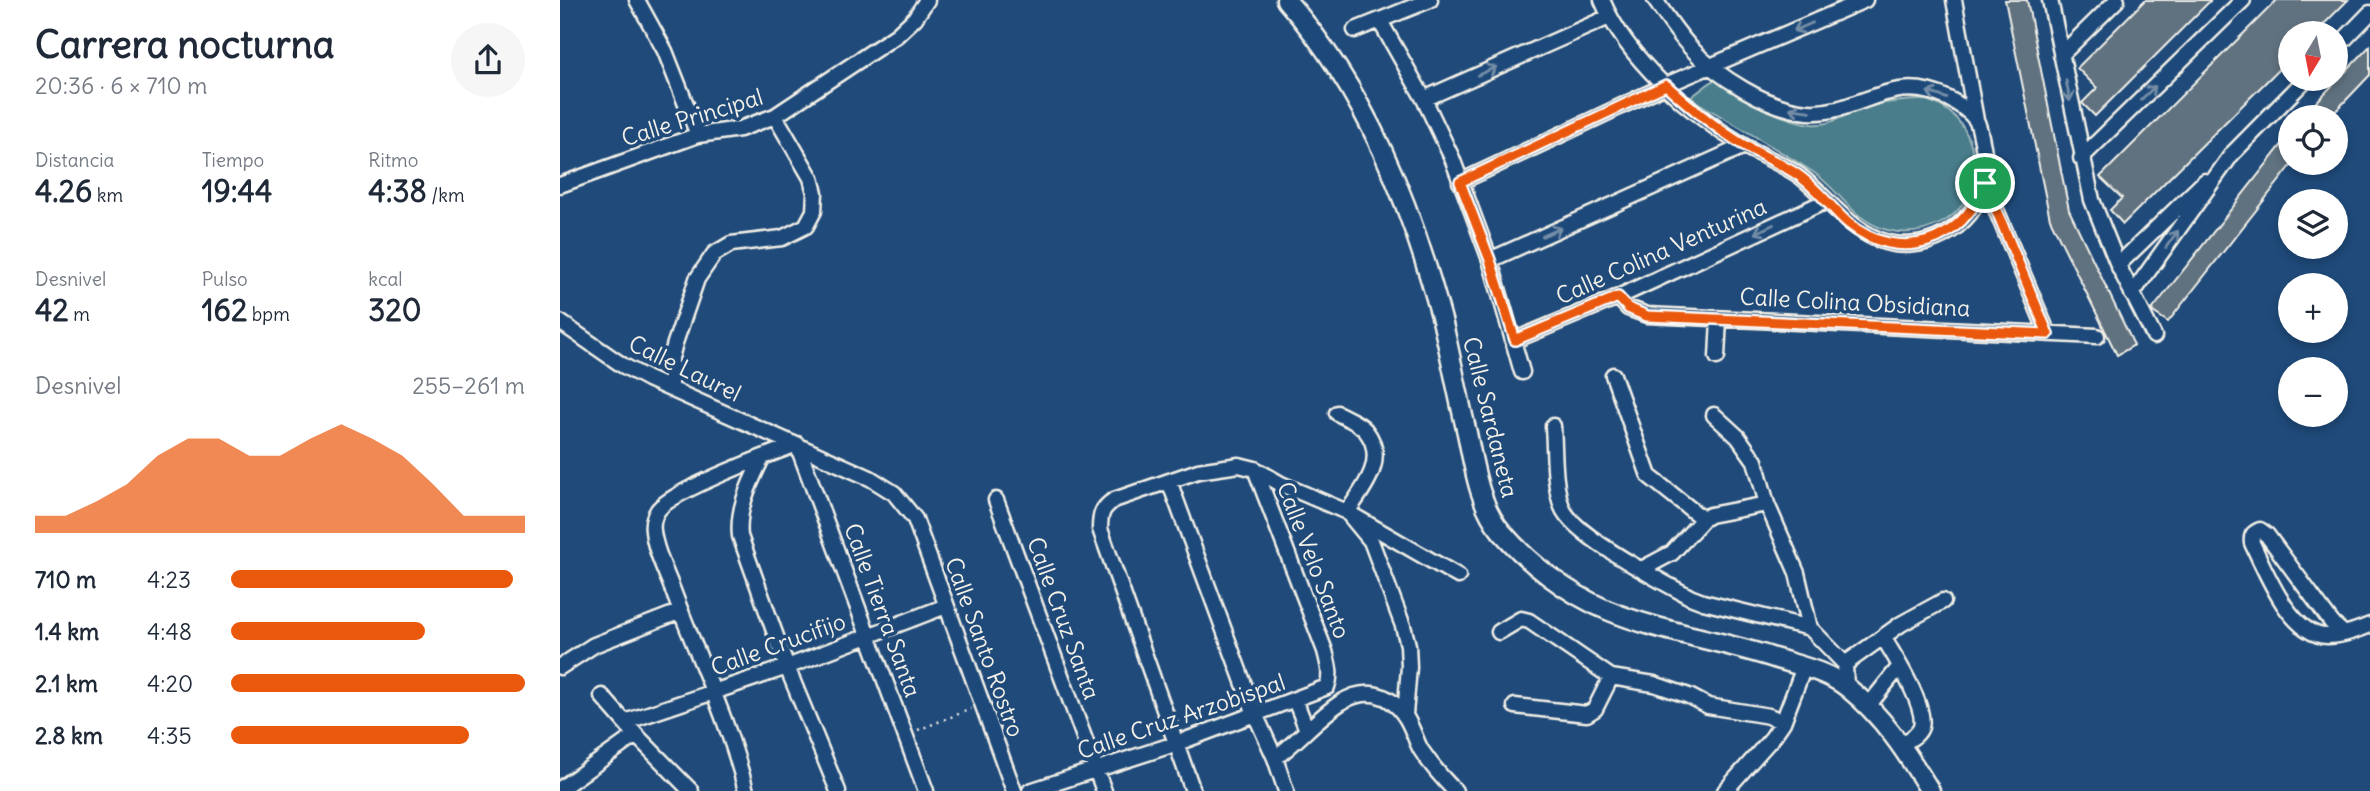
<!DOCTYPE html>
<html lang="es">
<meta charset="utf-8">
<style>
body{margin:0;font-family:Delius,sans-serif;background:#f6f6f7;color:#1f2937;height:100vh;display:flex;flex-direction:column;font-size:26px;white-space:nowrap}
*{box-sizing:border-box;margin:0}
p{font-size:23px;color:#747a83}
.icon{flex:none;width:38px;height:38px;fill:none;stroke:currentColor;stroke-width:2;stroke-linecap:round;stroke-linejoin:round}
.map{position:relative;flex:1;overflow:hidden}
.details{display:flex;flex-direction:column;background:#fff;width:560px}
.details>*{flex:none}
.needle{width:46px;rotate:190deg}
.buttons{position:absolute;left:1718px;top:21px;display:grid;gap:14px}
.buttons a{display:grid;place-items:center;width:70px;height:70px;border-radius:50%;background:#fff;box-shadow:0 4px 10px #0003;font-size:35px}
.pin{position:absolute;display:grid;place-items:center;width:60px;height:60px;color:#fff;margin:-30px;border:4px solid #fff;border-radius:50%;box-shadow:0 2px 7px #0007}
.round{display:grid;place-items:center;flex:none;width:74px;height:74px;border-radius:37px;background:#f6f6f7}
.head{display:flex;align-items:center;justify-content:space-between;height:119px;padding:0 35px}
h1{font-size:38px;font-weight:700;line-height:52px}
.metrics{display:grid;grid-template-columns:repeat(3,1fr);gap:10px;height:119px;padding:7px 35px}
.metrics div{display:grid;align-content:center}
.metrics b{font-size:30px;font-weight:700}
.metrics small{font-size:19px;font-weight:400}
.metrics p{font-size:19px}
.chart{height:196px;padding:14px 35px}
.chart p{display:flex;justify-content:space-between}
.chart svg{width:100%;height:126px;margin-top:7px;fill:#ea580c;opacity:.7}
ul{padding:0 35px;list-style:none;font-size:23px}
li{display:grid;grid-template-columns:112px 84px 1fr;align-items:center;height:52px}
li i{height:18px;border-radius:9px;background:#ea580c}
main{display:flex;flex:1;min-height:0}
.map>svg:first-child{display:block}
.green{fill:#487d8c;stroke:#9eb7ba;stroke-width:2}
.building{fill:#607280;stroke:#f4f1e8;stroke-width:2}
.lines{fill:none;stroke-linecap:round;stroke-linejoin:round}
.minor-casing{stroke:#f4f1e8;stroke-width:19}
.tertiary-casing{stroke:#f4f1e8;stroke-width:23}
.path{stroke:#f4f1e8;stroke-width:2.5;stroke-dasharray:2 5;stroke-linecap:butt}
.minor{stroke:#1f4a7a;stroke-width:14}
.tertiary{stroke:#1f4a7a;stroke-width:18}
.oneway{stroke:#748da6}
.route-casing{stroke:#fff;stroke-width:14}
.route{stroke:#ea580c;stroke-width:9}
.labels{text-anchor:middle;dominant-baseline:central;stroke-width:7;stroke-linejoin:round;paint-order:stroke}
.street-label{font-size:23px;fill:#f4f1e8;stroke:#1f4a7a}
</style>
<main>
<section class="details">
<div class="head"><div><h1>Carrera nocturna</h1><p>20:36 · 6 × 710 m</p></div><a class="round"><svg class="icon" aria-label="share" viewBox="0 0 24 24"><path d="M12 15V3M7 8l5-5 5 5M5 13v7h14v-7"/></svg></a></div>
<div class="metrics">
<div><p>Distancia</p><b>4.26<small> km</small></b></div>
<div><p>Tiempo</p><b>19:44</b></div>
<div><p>Ritmo</p><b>4:38<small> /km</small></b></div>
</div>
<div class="metrics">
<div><p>Desnivel</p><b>42<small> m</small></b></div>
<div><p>Pulso</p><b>162<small> bpm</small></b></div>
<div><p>kcal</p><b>320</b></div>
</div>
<div class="chart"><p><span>Desnivel</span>255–261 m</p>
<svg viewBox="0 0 160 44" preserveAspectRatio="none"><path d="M0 44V38L10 38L20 33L30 27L40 17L50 11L60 11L70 17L80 17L90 11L100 6L110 11L120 17L130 27L140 38L150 38L160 38V44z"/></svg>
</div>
<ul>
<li><b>710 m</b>4:23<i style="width:96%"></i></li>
<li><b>1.4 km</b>4:48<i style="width:66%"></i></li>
<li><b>2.1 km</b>4:20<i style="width:100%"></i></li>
<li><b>2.8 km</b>4:35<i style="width:81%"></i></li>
</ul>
</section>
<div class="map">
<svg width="1810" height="791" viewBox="0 0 1810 791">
<rect width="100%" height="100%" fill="#1f4a7a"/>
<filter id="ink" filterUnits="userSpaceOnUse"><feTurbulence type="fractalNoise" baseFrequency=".0143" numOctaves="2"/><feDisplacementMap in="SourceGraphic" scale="14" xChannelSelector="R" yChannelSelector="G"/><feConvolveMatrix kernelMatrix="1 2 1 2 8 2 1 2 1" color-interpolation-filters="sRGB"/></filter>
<g filter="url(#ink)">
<!-- green -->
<path class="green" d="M1155,79C1186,97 1215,119 1251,124C1272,127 1291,110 1311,106C1321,103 1360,98 1369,101C1402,112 1417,144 1414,176C1412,195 1399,213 1383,222C1353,239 1321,235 1295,212C1281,199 1269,183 1253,172C1212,146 1171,122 1130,98Z"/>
<!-- building -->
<path class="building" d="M1445,0H1467L1509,210L1574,345L1557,355L1490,219Z
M1585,0H1651L1535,116L1522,103L1537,88L1517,68Z
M1717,0H1788L1755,33H1731V57L1563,224L1550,210L1562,198L1540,177Z
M1810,46V75L1770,117H1742Z
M1731,133V166L1608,322L1593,312L1592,310Z"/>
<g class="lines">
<!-- minor casing -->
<g class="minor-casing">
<path id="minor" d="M77,0L105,51L138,135
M1042,0C1066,58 1130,114 1184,146C1202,156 1223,164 1240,176C1267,197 1285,225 1317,239C1361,258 1415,228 1425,182C1427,170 1425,158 1423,146C1421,138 1420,127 1416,120C1409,110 1397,103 1387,98C1331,71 1299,115 1248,112C1208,109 1156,76 1130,47C1117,33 1106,16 1095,0
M1394,0L1416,120
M1490,0L1532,200L1558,265L1594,336
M820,21L864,99L892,158L930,260L962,372
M795,30L870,0
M1776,48L1810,13
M1501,55L1557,0
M864,99L1049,17
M1521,158L1683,0
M900,182L1106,85L1305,0
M1425,183L1488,334
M0,185L138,135L180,129L215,116L337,35L355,18L367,0
M930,260L1184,146
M1558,265L1645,181
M1572,294L1672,154L1746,79
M1058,297L1068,308L1087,315L1537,336
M0,322L62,365L88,379L310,478L334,493L355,519L454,791
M955,340L1058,297L1266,201
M1157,357L1159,319
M1053,375L1089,476L1143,519
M111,389V358L115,343L137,279L154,254L171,244L222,238L246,226L254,211L255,193L251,178L215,116
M777,413C786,418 800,423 806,431C828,459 804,488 787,512L811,541L843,626L848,645L849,667L845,715
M1154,415L1178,437L1195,461L1207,504L1237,573L1250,628
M993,426C995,452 993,482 1002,507C1012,535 1101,581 1130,597L1143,602L1250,628L1285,664
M237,444L366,791
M202,458C190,483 177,508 180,536L227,667L278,791
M609,481L695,714L715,758L726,791
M436,500L544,791
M1082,569L1112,553L1143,519L1150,515L1207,504
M939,632L961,619L969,621L1051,677L1094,684L1129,696L1148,706L1209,716L1223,722
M1783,633L1772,623L1707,535L1700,530C1693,533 1691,535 1692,543C1706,572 1731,637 1768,636C1781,636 1798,630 1810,625
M1323,637C1334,655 1367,707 1361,727C1358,736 1348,740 1341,745
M0,667L34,645L121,611
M1286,686L1285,664L1341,624L1383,601
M42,696L76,735L131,791
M735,700L747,730
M955,706L1027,714L1035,709L1051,677
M1308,706L1340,666
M65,722L227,667L386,606
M715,758C738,741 756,719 780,703C804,687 829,692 845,716C852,726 855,739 861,750C871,765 882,778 895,791
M0,789L76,735
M186,791C170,724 139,660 115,596C108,576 95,552 93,531C92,524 94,516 98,510C112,491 210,454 237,444
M470,791L615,744L767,687C772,674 768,664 765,651L695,469
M633,791L540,529C540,514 542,508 554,500L638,471L679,465L695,469L721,484L787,512L898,576
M1165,791L1212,738L1223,722L1244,667"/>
</g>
<!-- tertiary casing -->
<g class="tertiary-casing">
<path id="tertiary" d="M726,0C806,90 851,205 882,320C891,357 898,396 907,433C914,466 919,505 941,531C969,564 1007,593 1047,610C1097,631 1158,640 1211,657C1236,665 1267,671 1288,688C1323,716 1347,753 1370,791"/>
</g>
<!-- path -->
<path class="path" d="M358,730L411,709"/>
<!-- minor -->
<use href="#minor" class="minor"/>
<!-- tertiary -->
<use href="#tertiary" class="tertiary"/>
</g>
<!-- one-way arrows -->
<defs><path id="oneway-shaft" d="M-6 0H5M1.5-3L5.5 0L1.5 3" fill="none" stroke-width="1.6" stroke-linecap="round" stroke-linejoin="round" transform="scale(1.75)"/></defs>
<g class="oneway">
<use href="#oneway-shaft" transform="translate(1243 27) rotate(156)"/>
<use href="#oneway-shaft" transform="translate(927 71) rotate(-24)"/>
<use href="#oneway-shaft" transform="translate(1508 91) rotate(79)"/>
<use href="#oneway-shaft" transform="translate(1588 93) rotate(-44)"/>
<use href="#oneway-shaft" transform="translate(1377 95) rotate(-161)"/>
<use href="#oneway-shaft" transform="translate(1240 110) rotate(-172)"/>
<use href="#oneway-shaft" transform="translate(1204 229) rotate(155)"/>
<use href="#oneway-shaft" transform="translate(992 232) rotate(-24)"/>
<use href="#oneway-shaft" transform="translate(1612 239) rotate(-54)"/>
</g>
</g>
<g class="lines" filter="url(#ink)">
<!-- route casing -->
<g class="route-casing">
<path id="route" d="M1106,85C1130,107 1154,127 1182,144C1200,155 1220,163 1238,175C1257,188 1271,208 1288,223C1340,265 1403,243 1425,183L1488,334L1087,316L1068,308L1058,297L955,340L930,260L900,182Z"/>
</g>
<!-- route -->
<use href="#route" class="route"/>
</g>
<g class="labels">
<!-- street labels -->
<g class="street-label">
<text transform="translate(132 117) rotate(-17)">Calle Principal</text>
<text transform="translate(1101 251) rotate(-24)">Calle Colina Venturina</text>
<text transform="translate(1295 302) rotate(3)">Calle Colina Obsidiana</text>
<text transform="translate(125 368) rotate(26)">Calle Laurel</text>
<text transform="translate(931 417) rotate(76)">Calle Sardaneta</text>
<text transform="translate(754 560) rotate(69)">Calle Velo Santo</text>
<text transform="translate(323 610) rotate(70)">Calle Tierra Santa</text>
<text transform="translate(504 618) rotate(70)">Calle Cruz Santa</text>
<text transform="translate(218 644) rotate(-20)">Calle Crucifijo</text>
<text transform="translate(425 647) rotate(70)">Calle Santo Rostro</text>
<text transform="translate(621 716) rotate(-19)">Calle Cruz Arzobispal</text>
</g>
</g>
</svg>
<div class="buttons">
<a><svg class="needle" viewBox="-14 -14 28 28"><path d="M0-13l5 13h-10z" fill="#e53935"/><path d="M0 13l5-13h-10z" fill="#747a83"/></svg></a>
<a><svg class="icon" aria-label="locate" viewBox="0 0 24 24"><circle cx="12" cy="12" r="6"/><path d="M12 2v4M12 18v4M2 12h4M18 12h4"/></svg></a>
<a><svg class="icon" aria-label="layers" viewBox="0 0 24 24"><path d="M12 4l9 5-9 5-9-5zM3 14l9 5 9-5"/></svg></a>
<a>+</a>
<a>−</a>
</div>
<div class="pin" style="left:1425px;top:183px;background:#1e9e55"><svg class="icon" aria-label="arrive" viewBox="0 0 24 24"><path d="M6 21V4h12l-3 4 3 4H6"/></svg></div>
</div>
</main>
